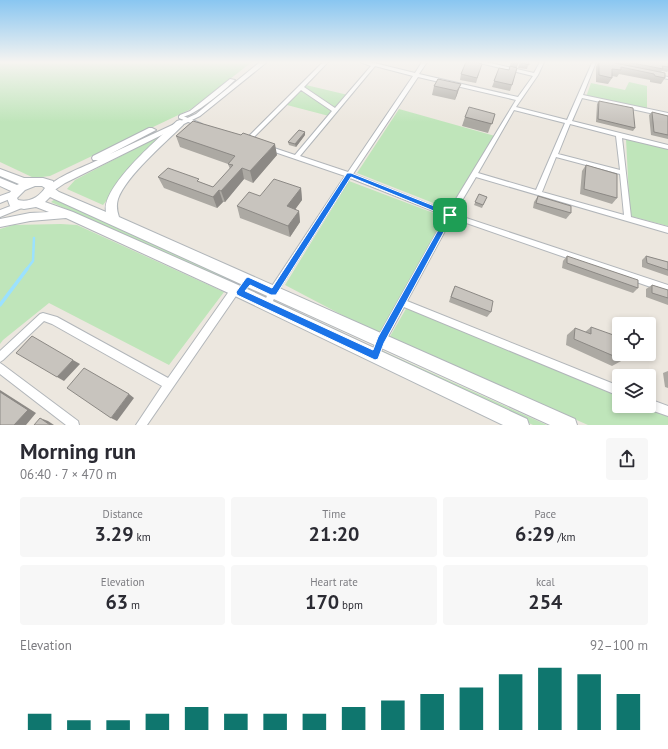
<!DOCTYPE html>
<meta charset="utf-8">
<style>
body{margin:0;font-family:"PT Sans",sans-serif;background:#f7f7f7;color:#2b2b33;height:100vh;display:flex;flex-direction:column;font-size:15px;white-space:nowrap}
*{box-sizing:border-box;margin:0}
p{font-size:13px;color:#7c7c81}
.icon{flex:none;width:22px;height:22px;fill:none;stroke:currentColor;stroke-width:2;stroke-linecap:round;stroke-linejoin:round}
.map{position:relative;height:425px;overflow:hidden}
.panel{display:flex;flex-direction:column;background:#fff;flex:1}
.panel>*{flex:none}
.fabs{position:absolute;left:612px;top:317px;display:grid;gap:8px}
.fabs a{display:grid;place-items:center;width:44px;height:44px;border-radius:4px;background:#fff;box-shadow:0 2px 6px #0003;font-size:20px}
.pin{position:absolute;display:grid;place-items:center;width:34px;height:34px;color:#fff;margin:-17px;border-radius:8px;box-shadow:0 2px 6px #0006}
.round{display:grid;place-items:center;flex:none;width:42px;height:42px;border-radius:4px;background:#f7f7f7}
.overview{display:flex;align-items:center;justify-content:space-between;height:68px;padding:0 20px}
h1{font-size:22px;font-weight:600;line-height:30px}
.figures{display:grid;grid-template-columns:repeat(3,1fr);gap:6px;height:68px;padding:4px 20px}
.figures div{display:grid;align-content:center;border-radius:4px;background:#f7f7f7;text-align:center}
.figures b{font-size:20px;font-weight:600}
.figures small{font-size:11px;font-weight:400}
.figures p{font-size:11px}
.chart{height:112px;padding:8px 20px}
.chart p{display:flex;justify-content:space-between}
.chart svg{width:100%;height:72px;margin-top:4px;stroke:#0f766e;stroke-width:6}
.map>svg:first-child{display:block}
.green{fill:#bfe5ba}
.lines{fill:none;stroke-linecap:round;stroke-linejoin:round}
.stream-far1{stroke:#9be1ff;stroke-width:2.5}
.stream{stroke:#9be1ff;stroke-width:3.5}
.minor-casing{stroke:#b2b6ba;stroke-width:2}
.tertiary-casing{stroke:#b2b6ba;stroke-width:2}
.secondary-casing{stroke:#b1b6ba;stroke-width:2}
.minor{fill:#fff;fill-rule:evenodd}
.tertiary{fill:#fff;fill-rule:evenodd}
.secondary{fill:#fff;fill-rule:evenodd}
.wall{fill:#aca9a3}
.shaded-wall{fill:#8c8985}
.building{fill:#c8c4be;stroke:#8c8985}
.route{fill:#1a73e8;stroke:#fff;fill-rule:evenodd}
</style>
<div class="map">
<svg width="668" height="425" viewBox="0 0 668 425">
<rect width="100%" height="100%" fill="#ece7df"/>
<!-- green -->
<path class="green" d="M0,62H252L191,109L50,176L34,178L0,162Z
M629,82L647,86V110L586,97L591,83L625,90Z
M306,85L348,95L329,116L287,105Z
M399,109L495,136L453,206L446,208L357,173Z
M157,137L161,139L137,162L103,205L67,189L75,180Z
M626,139L668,149V226L630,216Z
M349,181L444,217L380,335L285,285Z
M55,199L237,282L234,286L51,202Z
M61,224L77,225L224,292L169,365L49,303L3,340L0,344V229L13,225Z
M407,307L619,393V406H649L668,413V425H588L389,338Z
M383,351L547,425H533L381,355Z"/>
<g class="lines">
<!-- stream-far1 -->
<path class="stream-far1" d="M26,270L33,261L34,238"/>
<!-- stream -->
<path class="stream" d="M0,305L27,269"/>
<!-- minor casing -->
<g class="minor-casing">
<path id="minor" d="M323,62H328L304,87L335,108L371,66L360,62H370L415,73L422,62H427L419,74L518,97L533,76L476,62H486L534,73L540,62H544L538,75L516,107L567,120L592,63L596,62L583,95L668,113V117L582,98L572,121L668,145V149L622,138L631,217L668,227V233L476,177L454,214L668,285V293L452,218L407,301L619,386V396L404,307L385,342L378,359L375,361L372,359L370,356L378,337L446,216L350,178L276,294L270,308L267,309L264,308L263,305L270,289L345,176L266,149L265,148L268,146L295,155L332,111L301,90L249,142L247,143L244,141ZM375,66L413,76L348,172L300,156ZM418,77L516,100L448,212L353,174ZM514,110L565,123L536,190L478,173ZM570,124L616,136L620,170L558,154ZM556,157L620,174L624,215L542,192Z
M654,74L668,77V79L654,76Z
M181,115L202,124L203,125L200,127L198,126L179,118V116Z
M235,286L238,287L239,290L238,293L147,425H136L162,386L52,324L44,321L3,360L0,362V351L40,314L43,313L57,317L168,378L232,287Z
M0,363L3,365L78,421L79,425H66L0,374Z
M649,399L668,406V416L645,408V406H649Z"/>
</g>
<!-- tertiary casing -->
<g class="tertiary-casing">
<path id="tertiary" d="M260,62H267L200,116L65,183L53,191H47L46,189C55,177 84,167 98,160H93L92,158L93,156L149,128H152L156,130L110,154L196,114Z
M230,79L235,80C226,89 191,119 180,117V115L190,111Z
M14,191L17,192L18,194L17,196L0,203V196Z
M21,202L24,203L25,205L24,207L0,217V210Z"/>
</g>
<!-- secondary casing -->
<g class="secondary-casing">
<path id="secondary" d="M180,120L183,121L184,123L183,125C165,143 126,176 118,199C116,206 117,211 119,217L575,419L577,425H550L50,197L45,202L73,212L245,288L527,419L529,425H503L235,296L66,218L30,221L0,227V219L30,213L49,212L36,207L24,209L10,206L7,198L11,191L0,186V178L17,185L19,184L0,176V169L24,178H43L53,181L55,189L59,192L106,212C101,187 159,138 177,121ZM35,186H42L45,188C39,197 29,203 18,200L17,198L25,190Z"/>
</g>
<!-- minor -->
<use href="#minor" class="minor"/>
<!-- tertiary -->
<use href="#tertiary" class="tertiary"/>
<!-- secondary -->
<use href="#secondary" class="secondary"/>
</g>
<!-- wall -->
<path class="wall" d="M511,62H519L517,67L512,85L510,91L492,87L499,68L509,70Z
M520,62H529L527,69L518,68Z
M598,62H668V71L667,72L662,71L661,72L665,78L661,84L650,82V80L619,74L617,77L612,76V78L608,84L596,82V67Z
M482,64L476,83L460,80L461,74Z
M438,79L458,92L455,100L432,95L434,86Z
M599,101L635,128L633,131L596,122L597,104Z
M652,112L668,116V139L651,135L649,115Z
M495,114L488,133L462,126L465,117Z
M305,135L296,147L289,145L288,142Z
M176,136L277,155L253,183L244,179L225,202H223L217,208L164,188L158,177L200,182L213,187L230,169L228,164L180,147Z
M586,165L617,198L612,204L580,194L582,171Z
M301,188L302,200L295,209L299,211L300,222L290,237L240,218L237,206L260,196Z
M479,194L487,197L482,208L474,205Z
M538,196L571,213L566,219L533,208L534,202Z
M567,256L638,288L633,293L562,268L563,261Z
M646,256L668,262V276L642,267V260Z
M652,285L668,290V305L646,297V289Z
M455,286L491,312L487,317L449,302L452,292Z
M591,327L623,360L612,366L566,345L567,335L575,328L585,332Z
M668,371V388L665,387L663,373Z"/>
<!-- shaded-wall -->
<path class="shaded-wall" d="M461,84L455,100L457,91Z
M305,132V135L296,147L295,144Z
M275,144L277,155L253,183L250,171Z
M242,168L244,179L225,202L221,191Z
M301,188L302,200L289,218L287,206Z
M219,190L223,202L217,208L213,197Z
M299,211L300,222L290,237L288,226Z
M73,360L80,364L64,381L57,377Z
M0,390L36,413L26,425H14L0,392Z
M129,394L134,398L117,421L111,418Z
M40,418L48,421L54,425H50Z"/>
<!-- building -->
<path class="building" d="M466,62H476L482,64L477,78L461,74Z
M520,62H529V65Z
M599,62H610L665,73V78L655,76L654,74L621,67V70L612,69V78L599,75Z
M628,62H668V67L662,66L663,69Z
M510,66L517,68L512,85L494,81L499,68L509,70Z
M438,79L461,84L457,91L434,86Z
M599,101L633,108L635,128L598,119Z
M469,107L495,114L492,124L465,117Z
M652,112L668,116V135L654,132Z
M193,121L241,135L243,133L275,144L250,171L242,168L221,191L219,190L213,197L158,177L168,168L199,179L197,181L213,187L233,165L228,164L235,156L176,136Z
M299,130L305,132L295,144L288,142Z
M586,165L617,174V198L584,189Z
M274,179L301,188L287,206L299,211L288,226L237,206L249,192L260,196Z
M479,194L487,197L483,205L475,202Z
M538,196L571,206V213L536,203Z
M567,256L638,280V288L567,263Z
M646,256L668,262V270L647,263Z
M652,285L668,290V298L652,293Z
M455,286L493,301L491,312L451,297Z
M591,327L619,337V354H623V360L574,339L575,328L591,334Z
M32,336L73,360L57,377L16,353Z
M84,368L129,394L111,418L67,388Z
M0,392L28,410L14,425H0Z
M40,418L50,425H34Z"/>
<!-- sky -->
<linearGradient id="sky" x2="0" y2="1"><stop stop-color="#89c6f1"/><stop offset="0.51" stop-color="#f6f4f1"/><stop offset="1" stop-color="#f6f4f1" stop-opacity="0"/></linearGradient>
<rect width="668" height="122" fill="url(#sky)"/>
<!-- route -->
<path class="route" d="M347,173H351L452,213L453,215L384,343L378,359L375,360L237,295L236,292L246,278L248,277L272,288ZM351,177L446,216L378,337L373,350L245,291L250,285L271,295H276Z"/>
</svg>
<div class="fabs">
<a><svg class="icon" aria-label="locate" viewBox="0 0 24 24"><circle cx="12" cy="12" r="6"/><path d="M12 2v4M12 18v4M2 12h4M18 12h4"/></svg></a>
<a><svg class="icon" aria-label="layers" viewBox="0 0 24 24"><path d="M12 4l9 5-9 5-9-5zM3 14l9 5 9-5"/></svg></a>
</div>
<div class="pin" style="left:450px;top:215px;background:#1e9e55"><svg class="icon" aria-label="arrive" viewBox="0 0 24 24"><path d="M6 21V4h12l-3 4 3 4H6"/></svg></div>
</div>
<section class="panel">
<div class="overview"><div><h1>Morning run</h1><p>06:40 · 7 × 470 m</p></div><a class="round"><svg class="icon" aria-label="share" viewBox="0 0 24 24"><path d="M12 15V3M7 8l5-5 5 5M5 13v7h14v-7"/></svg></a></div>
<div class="figures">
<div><p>Distance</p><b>3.29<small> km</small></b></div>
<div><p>Time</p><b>21:20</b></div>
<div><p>Pace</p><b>6:29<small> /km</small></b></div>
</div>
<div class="figures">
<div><p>Elevation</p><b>63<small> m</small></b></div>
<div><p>Heart rate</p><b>170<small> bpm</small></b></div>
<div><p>kcal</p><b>254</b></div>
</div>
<div class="chart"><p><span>Elevation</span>92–100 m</p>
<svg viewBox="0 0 160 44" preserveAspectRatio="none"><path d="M5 44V34M15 44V38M25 44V38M35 44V34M45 44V30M55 44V34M65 44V34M75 44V34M85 44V30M95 44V26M105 44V22M115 44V18M125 44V10M135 44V6M145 44V10M155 44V22"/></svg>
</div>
</section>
